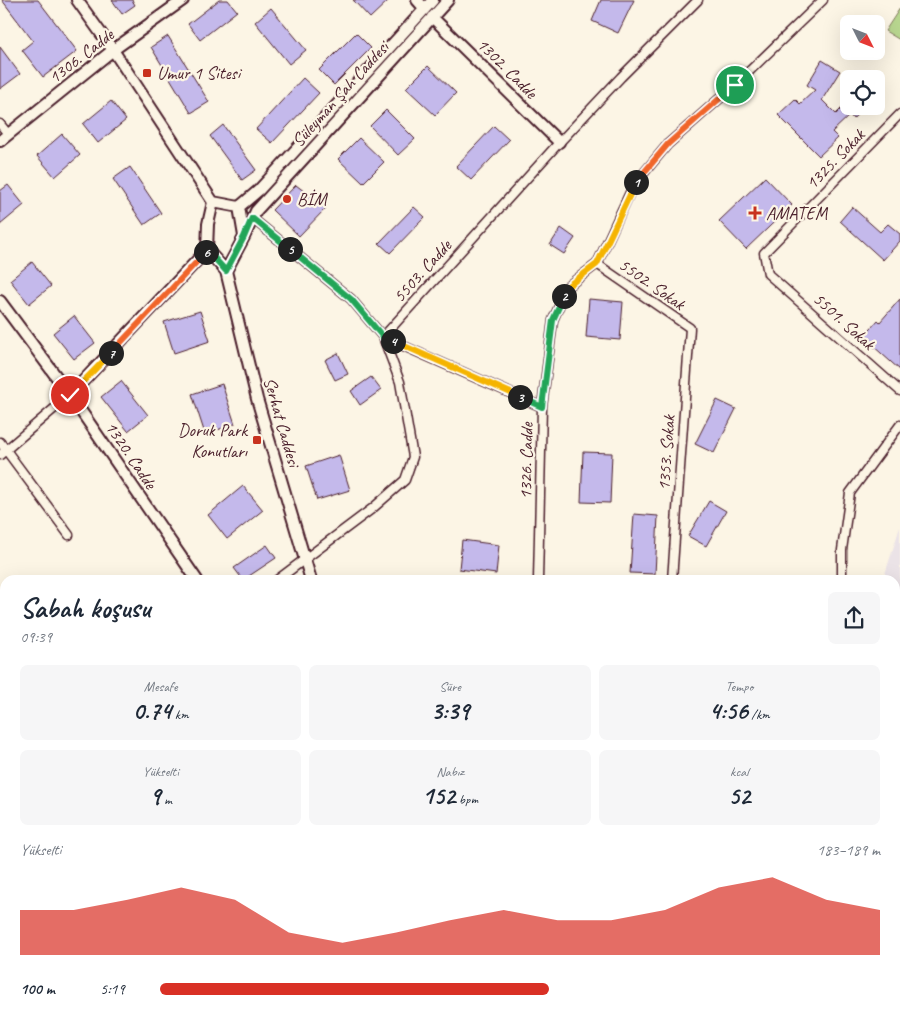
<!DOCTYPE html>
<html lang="tr">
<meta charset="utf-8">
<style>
body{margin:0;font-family:Caveat,sans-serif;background:#f6f6f7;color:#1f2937;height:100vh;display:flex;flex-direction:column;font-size:19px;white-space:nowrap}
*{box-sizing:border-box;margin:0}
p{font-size:16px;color:#747a83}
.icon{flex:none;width:28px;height:28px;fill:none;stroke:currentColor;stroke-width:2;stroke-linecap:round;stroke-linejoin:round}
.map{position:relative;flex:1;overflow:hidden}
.panel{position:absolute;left:0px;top:575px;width:900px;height:444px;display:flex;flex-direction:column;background:#fff;border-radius:15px 15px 0 0;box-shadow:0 5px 20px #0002}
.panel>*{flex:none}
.needle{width:32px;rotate:132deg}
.tools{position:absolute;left:840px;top:15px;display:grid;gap:10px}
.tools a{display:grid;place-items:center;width:45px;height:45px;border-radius:8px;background:#fff;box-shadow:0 5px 20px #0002;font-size:25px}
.pin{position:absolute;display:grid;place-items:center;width:42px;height:42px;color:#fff;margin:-21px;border:2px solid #fff;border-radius:50%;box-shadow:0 1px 5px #0007}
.km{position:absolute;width:25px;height:25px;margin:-12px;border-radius:50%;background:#222;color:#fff;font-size:14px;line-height:25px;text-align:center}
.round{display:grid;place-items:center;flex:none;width:52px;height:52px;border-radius:8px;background:#f6f6f7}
.summary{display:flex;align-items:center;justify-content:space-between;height:85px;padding:0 20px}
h1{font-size:28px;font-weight:700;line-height:38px}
.metrics{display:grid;grid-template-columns:repeat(3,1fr);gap:8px;height:85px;padding:5px 20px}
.metrics div{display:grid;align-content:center;border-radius:8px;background:#f6f6f7;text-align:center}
.metrics b{font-size:25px;font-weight:700}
.metrics small{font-size:14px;font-weight:400}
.metrics p{font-size:14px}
.chart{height:140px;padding:10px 20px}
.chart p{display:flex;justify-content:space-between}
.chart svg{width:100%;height:90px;margin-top:5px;fill:#d93025;opacity:.7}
ul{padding:0 20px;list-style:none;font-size:16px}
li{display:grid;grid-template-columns:80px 60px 1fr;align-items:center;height:38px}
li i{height:12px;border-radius:6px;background:#d93025}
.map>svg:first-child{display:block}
.built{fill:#ebe3e7}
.green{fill:#b8d68f;stroke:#817a5d}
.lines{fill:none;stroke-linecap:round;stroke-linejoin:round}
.stream{stroke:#718c9e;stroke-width:2.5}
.building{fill:#c4b9eb;stroke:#4a1f2b}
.lane-casing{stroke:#4a1f2b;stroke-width:8}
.street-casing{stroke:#4a1f2b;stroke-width:11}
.secondary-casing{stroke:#4a1f2b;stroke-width:14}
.primary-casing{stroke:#4a1f2b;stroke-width:15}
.lane{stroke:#fcf5e5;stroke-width:4}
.street{stroke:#fcf5e5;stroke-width:8}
.secondary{stroke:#fcf5e5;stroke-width:10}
.primary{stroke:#fcf5e5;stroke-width:11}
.split-1-casing{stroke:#fff;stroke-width:10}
.split-2-casing{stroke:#fff;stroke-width:10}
.split-3-casing{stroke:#fff;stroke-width:10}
.split-4-casing{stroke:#fff;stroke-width:10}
.split-5-casing{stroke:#fff;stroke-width:10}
.split-6-casing{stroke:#fff;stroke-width:10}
.split-7-casing{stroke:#fff;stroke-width:10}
.split-8-casing{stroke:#fff;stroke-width:10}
.split-1{stroke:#f0652b;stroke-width:6}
.split-2{stroke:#f5b400;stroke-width:6}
.split-3{stroke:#22a559;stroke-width:6}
.split-4{stroke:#f5b400;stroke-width:6}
.split-5{stroke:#22a559;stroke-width:6}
.split-6{stroke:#22a559;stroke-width:6}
.split-7{stroke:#f0652b;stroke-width:6}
.split-8{stroke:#f5b400;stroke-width:6}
.poi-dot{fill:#c8321e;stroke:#fcf5e5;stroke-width:2}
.labels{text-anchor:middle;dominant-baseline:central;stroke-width:4.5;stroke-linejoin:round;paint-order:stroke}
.street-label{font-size:18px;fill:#4a1f2b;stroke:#fcf5e5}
.poi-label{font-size:18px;fill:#4a1f2b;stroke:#fcf5e5;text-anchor:start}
</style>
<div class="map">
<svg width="900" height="1018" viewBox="0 0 900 1018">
<rect width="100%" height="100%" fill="#fcf5e5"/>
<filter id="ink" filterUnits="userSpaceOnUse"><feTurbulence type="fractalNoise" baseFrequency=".02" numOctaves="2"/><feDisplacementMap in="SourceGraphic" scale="10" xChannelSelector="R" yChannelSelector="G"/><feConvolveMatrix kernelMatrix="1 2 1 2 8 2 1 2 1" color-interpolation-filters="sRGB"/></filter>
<g filter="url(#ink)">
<!-- built -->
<path class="built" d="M900,527V1018H783V1014H895V580H883Z"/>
<!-- green -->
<path class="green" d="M900,8V40L885,31Z"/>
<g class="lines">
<!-- stream -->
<path class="stream" d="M0,797L5,799
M183,1014L184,1018"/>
</g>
<!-- building -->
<path class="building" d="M2,0H38L77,51L43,77L22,50L33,41Z
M112,0H132L135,5L122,14Z
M219,0H228L237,11L200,40L188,24Z
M353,0H389L370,18Z
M601,0H634L618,33L592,21Z
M271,8L306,50L289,64L255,22Z
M356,33L371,48L334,85L319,70Z
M168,36L209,102L191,113L151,47Z
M0,47L20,74L0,89Z
M822,60L840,71L822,100L836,114L849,101V106H865L853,119L850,115L832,132L838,138L819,156L778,115L795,99L800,104L815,90L807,85Z
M428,66L456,93L435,115L406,88Z
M303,78L319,93L272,143L256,129Z
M111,101L126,120L98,143L83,124Z
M386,110L415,139L398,155L370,126Z
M223,125L256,170L242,180L210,136Z
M494,126L509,140L471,180L456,166Z
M62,134L80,155L55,177L37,156Z
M359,138L384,162L363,183L338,159Z
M130,167L161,213L144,225L113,179Z
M765,177L792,205L746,249L719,221Z
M8,185L24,205L0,225V191Z
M296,185L326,208L299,236L272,210Z
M414,207L425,217L390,253L379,243Z
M852,207L880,232L888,224L900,234V241L883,260L840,221Z
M561,228L575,238L564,254L550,245Z
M32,262L51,286L29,304L10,280Z
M589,299L623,302L620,340L586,337Z
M900,299V370L863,337L878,320L880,322Z
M200,311L210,341L174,353L164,322Z
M74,316L95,343L74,359L53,333Z
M338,353L348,374L335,380L325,360Z
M371,377L381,390L360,405L351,391Z
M121,381L148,415L128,431L101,397Z
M222,384L235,424L205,434L192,394Z
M717,400L736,409L714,453L695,444Z
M583,452L612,453L610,503L581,502Z
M339,455L350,490L317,500L306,466Z
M243,486L263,510L227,539L208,515Z
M709,501L726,511L706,546L688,536Z
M634,514L658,516L655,574L630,573Z
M462,540L499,545L496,574L459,569Z
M267,545L276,558L243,580L234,568Z"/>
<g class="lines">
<!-- lane casing -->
<g class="lane-casing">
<path id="lane" d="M0,744L5,745
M702,1014L708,1018"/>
</g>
<!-- street casing -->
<g class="street-casing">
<path id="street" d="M900,114L764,253L768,274L900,391
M0,124L8,134
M252,218L351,299L383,337L542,407
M597,264L690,328L672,580
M383,337L556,146L621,77L698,0
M0,442L69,535
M0,455L70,395
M277,580L373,508L405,480L413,457L400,382L383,337
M538,580L542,407L553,320L568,286L597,264L633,186L668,144L735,85L823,0
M842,580V550L850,493L900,425
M895,937L900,931"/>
</g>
<!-- secondary casing -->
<g class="secondary-casing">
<path id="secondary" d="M77,0L113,50L213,202L239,207
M417,0L425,9
M432,17L559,142
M0,141L113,50L183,0
M213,202L208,224L207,250L226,271L257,399L311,580
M239,207L259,190L433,0
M239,207L244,236
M226,271L244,237L256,211L448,0
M0,301L70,395L197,580
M70,395L207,250
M0,970H5
M0,989L5,986
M32,1014V1018
M432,1014L438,1018
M798,1014L804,1018
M838,1014L844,1018
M824,1018L828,1014"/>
</g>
<!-- primary casing -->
<g class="primary-casing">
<path id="primary" d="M0,994L5,1000
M17,1014L21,1018
M0,1016L2,1018"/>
</g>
<!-- lane -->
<use href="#lane" class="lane"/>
<!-- street -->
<use href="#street" class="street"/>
<!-- secondary -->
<use href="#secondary" class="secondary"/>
<!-- primary -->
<use href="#primary" class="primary"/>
</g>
</g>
<g class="lines" filter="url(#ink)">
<!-- split-1 casing -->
<g class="split-1-casing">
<path id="split-1" d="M636,182L668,144L735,85"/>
</g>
<!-- split-2 casing -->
<g class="split-2-casing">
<path id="split-2" d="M564,296L568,286L597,264L636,182"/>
</g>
<!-- split-3 casing -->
<g class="split-3-casing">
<path id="split-3" d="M520,397L542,407L553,320L564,296"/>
</g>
<!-- split-4 casing -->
<g class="split-4-casing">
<path id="split-4" d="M393,341L520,397"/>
</g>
<!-- split-5 casing -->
<g class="split-5-casing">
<path id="split-5" d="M290,249L351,299L383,337L393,341"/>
</g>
<!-- split-6 casing -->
<g class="split-6-casing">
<path id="split-6" d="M206,252L207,250L226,271L244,237L252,218L290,249"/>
</g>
<!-- split-7 casing -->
<g class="split-7-casing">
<path id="split-7" d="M111,353L206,252"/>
</g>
<!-- split-8 casing -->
<g class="split-8-casing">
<path id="split-8" d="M70,395L111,353"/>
</g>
<!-- split-1 -->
<use href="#split-1" class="split-1"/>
<!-- split-2 -->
<use href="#split-2" class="split-2"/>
<!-- split-3 -->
<use href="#split-3" class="split-3"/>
<!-- split-4 -->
<use href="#split-4" class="split-4"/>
<!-- split-5 -->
<use href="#split-5" class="split-5"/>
<!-- split-6 -->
<use href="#split-6" class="split-6"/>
<!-- split-7 -->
<use href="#split-7" class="split-7"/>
<!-- split-8 -->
<use href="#split-8" class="split-8"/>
</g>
<!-- markers -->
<g class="poi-dot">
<rect x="142" y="68" width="10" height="10" rx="2.5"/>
<circle cx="287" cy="199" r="5"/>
<path d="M752.5 205.5h5v5h5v5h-5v5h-5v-5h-5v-5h5z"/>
<rect x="252" y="435" width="10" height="10" rx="2.5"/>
</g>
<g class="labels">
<!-- street labels -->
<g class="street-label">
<text transform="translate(81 56) rotate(-38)">1306. Cadde</text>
<text transform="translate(507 68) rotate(45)">1302. Cadde</text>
<text transform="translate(340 94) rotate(-48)">Süleyman Şah Caddesi</text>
<text transform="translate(835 159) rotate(-46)">1325. Sokak</text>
<text transform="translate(422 271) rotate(-48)">5503. Cadde</text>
<text transform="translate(652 284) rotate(35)">5502. Sokak</text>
<text transform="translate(844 321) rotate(42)">5501. Sokak</text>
<text transform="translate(282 422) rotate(74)">Serhat Caddesi</text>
<text transform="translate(666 453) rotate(-86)">1353. Sokak</text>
<text transform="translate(131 455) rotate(56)">1320. Cadde</text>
<text transform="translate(526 461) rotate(-89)">1326. Cadde</text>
</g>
<!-- poi labels -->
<g class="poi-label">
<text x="157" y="73">Umur 1 Sitesi</text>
<text x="297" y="199">BİM</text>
<text x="766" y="213">AMATEM</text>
<text x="247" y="430" text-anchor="end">Doruk Park<tspan x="247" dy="21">Konutları</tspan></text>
</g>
</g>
</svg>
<div class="tools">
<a><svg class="needle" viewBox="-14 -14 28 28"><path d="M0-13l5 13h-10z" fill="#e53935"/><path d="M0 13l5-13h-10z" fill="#747a83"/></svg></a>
<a><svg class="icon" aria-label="locate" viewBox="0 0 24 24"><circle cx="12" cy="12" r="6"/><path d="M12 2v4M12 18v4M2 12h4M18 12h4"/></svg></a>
</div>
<div class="pin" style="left:735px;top:85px;background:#1e9e55"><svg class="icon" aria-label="arrive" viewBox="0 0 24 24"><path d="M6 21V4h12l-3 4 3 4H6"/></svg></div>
<div class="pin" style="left:70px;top:395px;background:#d93025"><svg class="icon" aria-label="check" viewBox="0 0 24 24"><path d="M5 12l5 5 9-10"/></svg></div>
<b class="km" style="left:636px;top:182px">1</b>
<b class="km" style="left:564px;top:296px">2</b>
<b class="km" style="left:520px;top:397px">3</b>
<b class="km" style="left:393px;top:341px">4</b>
<b class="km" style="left:290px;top:249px">5</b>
<b class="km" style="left:206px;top:252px">6</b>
<b class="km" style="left:111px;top:353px">7</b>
<section class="panel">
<div class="summary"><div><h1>Sabah koşusu</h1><p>09:39</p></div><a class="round"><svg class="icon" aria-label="share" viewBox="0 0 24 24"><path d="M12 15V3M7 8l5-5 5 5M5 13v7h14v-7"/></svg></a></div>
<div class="metrics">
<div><p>Mesafe</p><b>0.74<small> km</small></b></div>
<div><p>Süre</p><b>3:39</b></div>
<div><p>Tempo</p><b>4:56<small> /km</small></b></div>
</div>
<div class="metrics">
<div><p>Yükselti</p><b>9<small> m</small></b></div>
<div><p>Nabız</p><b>152<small> bpm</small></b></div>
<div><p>kcal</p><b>52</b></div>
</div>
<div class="chart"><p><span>Yükselti</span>183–189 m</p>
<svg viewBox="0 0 160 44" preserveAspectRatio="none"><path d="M0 44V22L10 22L20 17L30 11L40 17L50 33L60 38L70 33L80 27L90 22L100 27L110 27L120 22L130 11L140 6L150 17L160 22V44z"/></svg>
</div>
<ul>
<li><b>100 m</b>5:19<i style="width:54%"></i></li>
</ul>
</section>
</div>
